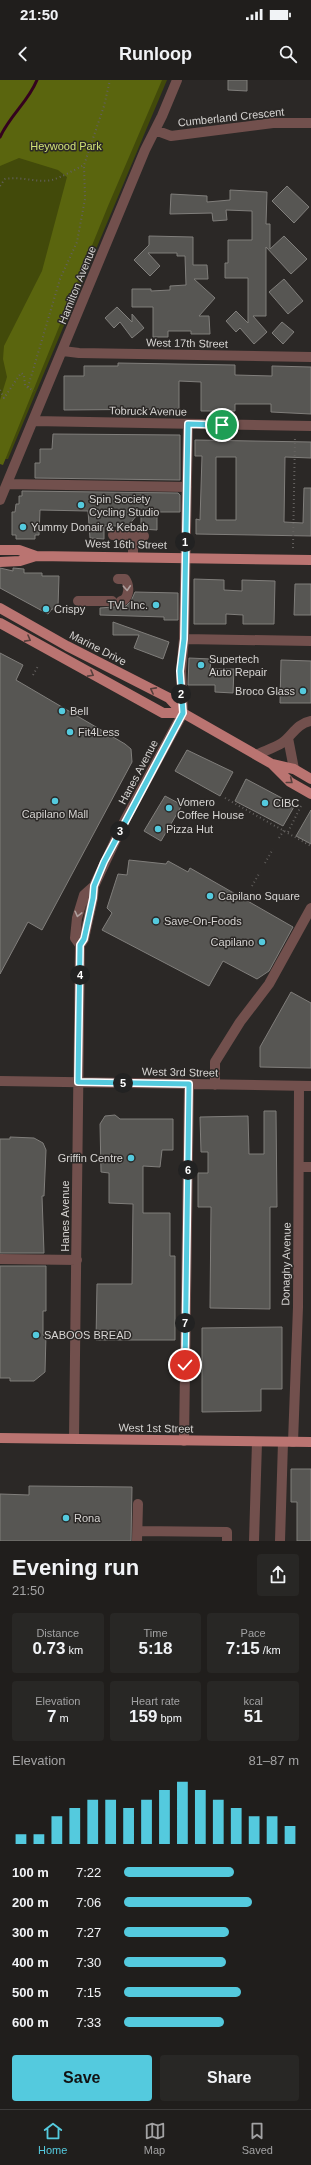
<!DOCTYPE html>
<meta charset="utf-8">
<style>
body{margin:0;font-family:Arial,sans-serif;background:#282725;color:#f1f3f6;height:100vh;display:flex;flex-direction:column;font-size:15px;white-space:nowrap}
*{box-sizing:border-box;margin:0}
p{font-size:13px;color:#a2a2a3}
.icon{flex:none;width:22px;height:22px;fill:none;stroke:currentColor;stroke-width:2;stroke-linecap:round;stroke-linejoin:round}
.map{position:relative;height:1461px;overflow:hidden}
.drawer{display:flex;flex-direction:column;background:#201e1c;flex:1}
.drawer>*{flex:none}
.pin{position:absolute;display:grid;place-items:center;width:34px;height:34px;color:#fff;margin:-17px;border:2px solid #fff;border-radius:50%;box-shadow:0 1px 4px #0007}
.km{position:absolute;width:20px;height:20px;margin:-10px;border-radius:50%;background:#222;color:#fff;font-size:11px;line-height:20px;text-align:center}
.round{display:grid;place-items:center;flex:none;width:42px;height:42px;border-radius:4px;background:#282725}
.head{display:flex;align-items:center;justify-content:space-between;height:68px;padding:0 12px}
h1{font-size:22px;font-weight:700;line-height:30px}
.figures{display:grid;grid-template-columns:repeat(3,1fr);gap:6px;height:68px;padding:4px 12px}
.figures div{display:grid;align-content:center;border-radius:4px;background:#282725;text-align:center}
.figures b{font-size:17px;font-weight:700}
.figures small{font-size:11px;font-weight:400}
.figures p{font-size:11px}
.chart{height:112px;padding:8px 12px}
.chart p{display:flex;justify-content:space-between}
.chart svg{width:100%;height:72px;margin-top:4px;stroke:#54cade;stroke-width:6}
.action{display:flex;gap:8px;margin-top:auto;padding:8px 12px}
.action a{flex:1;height:46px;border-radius:4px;background:#54cade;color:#111;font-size:16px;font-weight:700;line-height:46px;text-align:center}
.action a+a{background:#282725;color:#f1f3f6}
ul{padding:0 12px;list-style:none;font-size:13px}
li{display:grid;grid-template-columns:64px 48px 1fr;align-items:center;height:30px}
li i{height:10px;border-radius:5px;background:#54cade}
.status{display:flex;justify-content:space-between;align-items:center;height:28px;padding:0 20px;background:#201e1c;direction:ltr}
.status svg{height:11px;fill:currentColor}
header{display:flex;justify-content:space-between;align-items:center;height:52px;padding:0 12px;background:#201e1c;font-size:18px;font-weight:700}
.dock{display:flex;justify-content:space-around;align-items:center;height:56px;border-top:1px solid #3d3c3b;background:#201e1c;font-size:11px;color:#a2a2a3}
.dock a{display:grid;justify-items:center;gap:2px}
.dock .on{color:#54cade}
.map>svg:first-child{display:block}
.green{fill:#424a0a}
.forest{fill:#5a650e}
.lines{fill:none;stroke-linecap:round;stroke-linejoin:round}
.stream{stroke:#34021e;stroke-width:3}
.building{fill:#575653;stroke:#807e7b;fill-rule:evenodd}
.path{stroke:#63605e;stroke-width:2;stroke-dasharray:1 3;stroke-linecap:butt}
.minor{stroke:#72504d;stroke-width:10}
.major{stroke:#ba7471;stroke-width:10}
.oneway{stroke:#ae9f9d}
.oneway2{stroke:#563f3c}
.route-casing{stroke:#fff;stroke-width:8}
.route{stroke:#54cade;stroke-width:5}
.poi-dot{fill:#54cade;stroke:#2b2826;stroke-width:1.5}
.labels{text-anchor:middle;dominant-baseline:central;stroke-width:3;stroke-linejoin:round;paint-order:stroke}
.street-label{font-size:11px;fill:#d6d4d2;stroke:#2b2826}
.park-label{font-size:11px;fill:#d1e276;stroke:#2b2826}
.poi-label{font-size:11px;fill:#d6d4d2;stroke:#2b2826;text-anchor:start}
</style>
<div class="status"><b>21:50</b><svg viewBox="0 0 49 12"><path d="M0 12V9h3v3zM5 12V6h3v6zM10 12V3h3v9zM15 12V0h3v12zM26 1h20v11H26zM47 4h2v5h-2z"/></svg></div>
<header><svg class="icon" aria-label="back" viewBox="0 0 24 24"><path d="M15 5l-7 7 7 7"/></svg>Runloop<svg class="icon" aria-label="search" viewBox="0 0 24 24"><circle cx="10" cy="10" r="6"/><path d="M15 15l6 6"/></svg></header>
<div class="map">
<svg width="311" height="1461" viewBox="0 0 311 1461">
<rect width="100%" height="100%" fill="#2b2826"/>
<!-- green -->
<path class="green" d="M0,0H167L8,379H0Z"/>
<!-- forest -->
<path class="forest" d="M0,0H162L108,126L3,385L0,384V320L7,297L3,279L4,266L42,191L67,97L58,90L19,78L0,86Z"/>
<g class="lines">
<!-- stream -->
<path class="stream" d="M0,57C11,34 28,22 37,0"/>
</g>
<!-- building -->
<path class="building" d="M228,0H247V11L228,10Z
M287,106L309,127L294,143L272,121Z
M230,110L267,112L266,144H270V169L284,156L307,179L291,194L266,167V236H253L267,252L254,264L240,248L236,252L226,241L236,231L248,243V198H225V183H228V160H252V131L226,130L227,140L213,141L212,133L170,134L171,114L207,116V122L230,120Z
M149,156L193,157V185H207L208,199H194L215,218L199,236H209L210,254H191V251H168V257H153V227H132V209H151V211L170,210V206L186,205L185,176H177V173H148L160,186L150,196L134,180L149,165Z
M284,199L303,221L288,234L269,212Z
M117,227L132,242V234L144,248L132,258L120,242L114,248L105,238Z
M282,242L294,252L283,264L272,253Z
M118,283L235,285V295L272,296V286L311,287V334L271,332V324H235V331H201V302L179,301V329L64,330V296H84V286H118Z
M53,354L180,355V400L35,398V383H40V369H52Z
M195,360L311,362V378L285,377L284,442L303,443L304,408H311V456L196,454V439L200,440L202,376H195ZM216,377H236V440H216Z
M22,411L178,413L180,415V432H157V450L141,449V430L128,446H104V459L90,458L88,431L40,430L39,455H35V459H16V455H12V432H15L16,424H19V416H22Z
M0,488L13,491V488L24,489V493H42V496H59L58,527H55V529H52L48,534L0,508Z
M194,499L224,500V510L242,511V500L275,501L274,544H243V535L226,534V544H194Z
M295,504H311V535H294Z
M135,512L178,513V540H164V537L100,535V528L126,526L131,521Z
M113,542L169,562L163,579L134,568L139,555H113Z
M0,573L23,585L16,600L125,664L131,669L132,682L42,850L28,842L0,894Z
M189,578L211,579L210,589H234L233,613L215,612V605H188Z
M281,580L311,581V623H280Z
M187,670L233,692L220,716L175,691Z
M246,699L295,725L283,746L235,721Z
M165,716L182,725L161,761L144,751Z
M311,730V764L296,756Z
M129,780L166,784L168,781L188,792L190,788L293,847L269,891L257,899L223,881L209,906L102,850L112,833L107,828L118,794L127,795Z
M291,912L311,923V988L260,987V967Z
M264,1031H276L277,1127H270V1229L210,1228L211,1127H198V1093H208V1072H201L200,1037L248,1036L249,1074H264Z
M115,1035L120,1039H173V1070H162L160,1087L143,1086V1133H170V1176H175V1260H96L97,1204H132L133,1124L109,1123V1093L101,1092L100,1044L105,1036Z
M10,1057L34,1058L43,1063L46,1070L44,1116H42L44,1173H0V1059H10Z
M0,1186H46V1231H43V1255H46L45,1292L34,1301H10V1298H0Z
M282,1247V1309H261V1331L202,1332V1248Z
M291,1389H311V1461H297V1422H291Z
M29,1406L132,1407L131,1461H0V1414L29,1415Z"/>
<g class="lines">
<!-- path -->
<path class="path" d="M0,106L5,99C21,96 36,103 52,100C62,97 74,90 84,85
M28,307L60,199L77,162L85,119L84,85L104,26L110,0
M0,310L4,318L21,293L24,295L25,306L34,311
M293,468L295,356
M33,595L38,586
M225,718L311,766
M288,752L302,724
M279,758L284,750
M265,783L273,769
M252,806L260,792"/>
<!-- minor -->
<path class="minor" d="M155,50L171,56L273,43H311
M63,271L79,273L311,277
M33,341L311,346
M7,404L187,407
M0,420L145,70L162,36L177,0
M113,455L144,456
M133,476V456
M118,499H125C130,506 129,515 124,520L121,521
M78,521H112
M184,559L311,561
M288,658L294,689
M256,675C264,671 274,668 282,663C293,655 296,644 311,641
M80,865L84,859L93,818L94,806L125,740L183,633L181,591L184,559L188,344
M0,1001L311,1006
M215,1005V982L240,942L269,904L311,828
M299,1087H311
M0,1179L77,1180
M74,1358L80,865L75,858L77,838L84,815L94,806
M184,1361L189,1004
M293,1362L298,1227L299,1006
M138,1451L227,1452V1461
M137,1461L138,1424
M254,1461L257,1362
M280,1461L283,1362"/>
<!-- major -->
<path class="major" d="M0,470H19L36,476L311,480
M0,482L20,481L36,476
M0,528L67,566L169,618L183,633L272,684L294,689L311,699
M0,543L163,633H183
M272,684L290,702L311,714
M0,1358L311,1362"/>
</g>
<!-- one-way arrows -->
<defs><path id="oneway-chevron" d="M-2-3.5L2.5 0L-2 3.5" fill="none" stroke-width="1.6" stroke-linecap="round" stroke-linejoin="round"/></defs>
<g class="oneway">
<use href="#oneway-chevron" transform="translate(127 508) rotate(87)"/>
<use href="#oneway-chevron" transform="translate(78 834) rotate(104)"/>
</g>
<g class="oneway2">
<use href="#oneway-chevron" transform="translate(28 559) rotate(29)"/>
<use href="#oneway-chevron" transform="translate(91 594) rotate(29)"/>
<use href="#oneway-chevron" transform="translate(153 610) rotate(-152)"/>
<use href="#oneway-chevron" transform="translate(290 701) rotate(39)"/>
</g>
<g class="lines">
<!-- route casing -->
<g class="route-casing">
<path id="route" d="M185,1285L189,1004L78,1002L80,865L84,859L93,818L94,806L104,782L183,633L180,591L184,559L188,344L222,345"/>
</g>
<!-- route -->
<use href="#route" class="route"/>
</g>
<!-- markers -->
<g class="poi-dot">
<circle cx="81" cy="425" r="4"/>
<circle cx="23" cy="447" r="4"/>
<circle cx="156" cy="525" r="4"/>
<circle cx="46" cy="529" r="4"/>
<circle cx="201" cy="585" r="4"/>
<circle cx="303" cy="611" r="4"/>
<circle cx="62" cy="631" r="4"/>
<circle cx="70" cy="652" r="4"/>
<circle cx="55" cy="721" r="4"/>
<circle cx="265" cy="723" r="4"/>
<circle cx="169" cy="728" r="4"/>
<circle cx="158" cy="749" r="4"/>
<circle cx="210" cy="816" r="4"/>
<circle cx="156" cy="841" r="4"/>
<circle cx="262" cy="862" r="4"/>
<circle cx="131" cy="1078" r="4"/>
<circle cx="36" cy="1255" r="4"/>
<circle cx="66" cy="1438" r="4"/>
</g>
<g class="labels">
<!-- street labels -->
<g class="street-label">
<text transform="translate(231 37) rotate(-6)">Cumberland Crescent</text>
<text transform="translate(77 205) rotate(-68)">Hamilton Avenue</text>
<text transform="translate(187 263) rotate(1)">West 17th Street</text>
<text transform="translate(148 331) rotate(1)">Tobruck Avenue</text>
<text transform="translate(126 464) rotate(1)">West 16th Street</text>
<text transform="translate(98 568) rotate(27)">Marine Drive</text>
<text transform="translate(138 692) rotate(-62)">Hanes Avenue</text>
<text transform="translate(180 992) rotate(1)">West 3rd Street</text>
<text transform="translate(65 1136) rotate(-90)">Hanes Avenue</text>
<text transform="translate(286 1184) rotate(-89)">Donaghy Avenue</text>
<text transform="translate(156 1348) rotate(1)">West 1st Street</text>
</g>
<!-- park labels -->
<g class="park-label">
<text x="66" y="66">Heywood Park</text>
</g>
<!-- poi labels -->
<g class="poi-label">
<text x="89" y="419">Spin Society<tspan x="89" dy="13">Cycling Studio</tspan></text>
<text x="31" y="447">Yummy Donair &amp; Kebab</text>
<text x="148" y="525" text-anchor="end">TVL Inc.</text>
<text x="54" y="529">Crispy</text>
<text x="209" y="579">Supertech<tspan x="209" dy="13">Auto Repair</tspan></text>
<text x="295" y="611" text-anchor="end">Broco Glass</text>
<text x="70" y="631">Bell</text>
<text x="78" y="652">Fit4Less</text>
<text x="177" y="722">Vomero<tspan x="177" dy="13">Coffee House</tspan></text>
<text x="273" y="723">CIBC</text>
<text x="55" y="734" text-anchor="middle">Capilano Mall</text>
<text x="166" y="749">Pizza Hut</text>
<text x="218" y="816">Capilano Square</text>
<text x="164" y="841">Save-On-Foods</text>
<text x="254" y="862" text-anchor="end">Capilano</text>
<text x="123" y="1078" text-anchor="end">Griffin Centre</text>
<text x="44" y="1255">SABOOS BREAD</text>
<text x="74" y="1438">Rona</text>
</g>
</g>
</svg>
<div class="pin" style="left:222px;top:345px;background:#1e9e55"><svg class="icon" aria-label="arrive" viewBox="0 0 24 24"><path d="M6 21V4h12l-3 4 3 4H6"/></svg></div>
<div class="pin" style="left:185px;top:1285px;background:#d93025"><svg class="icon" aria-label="check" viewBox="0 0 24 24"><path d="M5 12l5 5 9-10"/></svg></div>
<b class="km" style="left:185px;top:462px">1</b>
<b class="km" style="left:181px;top:614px">2</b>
<b class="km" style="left:120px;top:751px">3</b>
<b class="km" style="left:80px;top:895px">4</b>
<b class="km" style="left:123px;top:1003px">5</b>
<b class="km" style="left:188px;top:1090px">6</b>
<b class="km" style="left:185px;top:1243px">7</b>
</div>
<section class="drawer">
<div class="head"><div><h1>Evening run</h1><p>21:50</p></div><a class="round"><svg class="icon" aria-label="share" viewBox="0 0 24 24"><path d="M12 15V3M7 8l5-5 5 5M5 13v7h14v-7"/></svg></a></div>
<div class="figures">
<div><p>Distance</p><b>0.73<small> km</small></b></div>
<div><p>Time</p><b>5:18</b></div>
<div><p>Pace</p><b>7:15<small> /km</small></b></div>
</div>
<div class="figures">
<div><p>Elevation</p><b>7<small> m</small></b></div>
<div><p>Heart rate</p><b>159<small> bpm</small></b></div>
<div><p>kcal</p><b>51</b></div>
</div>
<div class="chart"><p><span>Elevation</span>81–87 m</p>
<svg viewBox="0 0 160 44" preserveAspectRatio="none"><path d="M5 44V38M15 44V38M25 44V27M35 44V22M45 44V17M55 44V17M65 44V22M75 44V17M85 44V11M95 44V6M105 44V11M115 44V17M125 44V22M135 44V27M145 44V27M155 44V33"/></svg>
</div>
<ul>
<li><b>100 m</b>7:22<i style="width:63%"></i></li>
<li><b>200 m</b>7:06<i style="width:73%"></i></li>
<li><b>300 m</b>7:27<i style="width:60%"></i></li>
<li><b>400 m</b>7:30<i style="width:58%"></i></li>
<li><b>500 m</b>7:15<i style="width:67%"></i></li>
<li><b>600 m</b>7:33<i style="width:57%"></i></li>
</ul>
<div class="action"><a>Save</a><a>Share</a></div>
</section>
<nav class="dock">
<a class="on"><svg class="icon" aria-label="home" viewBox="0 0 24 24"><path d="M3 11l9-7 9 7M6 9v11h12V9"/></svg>Home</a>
<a><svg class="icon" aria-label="map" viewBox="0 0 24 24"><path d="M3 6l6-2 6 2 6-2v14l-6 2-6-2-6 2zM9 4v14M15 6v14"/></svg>Map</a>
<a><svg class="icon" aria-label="saved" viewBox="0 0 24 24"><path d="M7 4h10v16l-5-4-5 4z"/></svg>Saved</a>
</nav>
